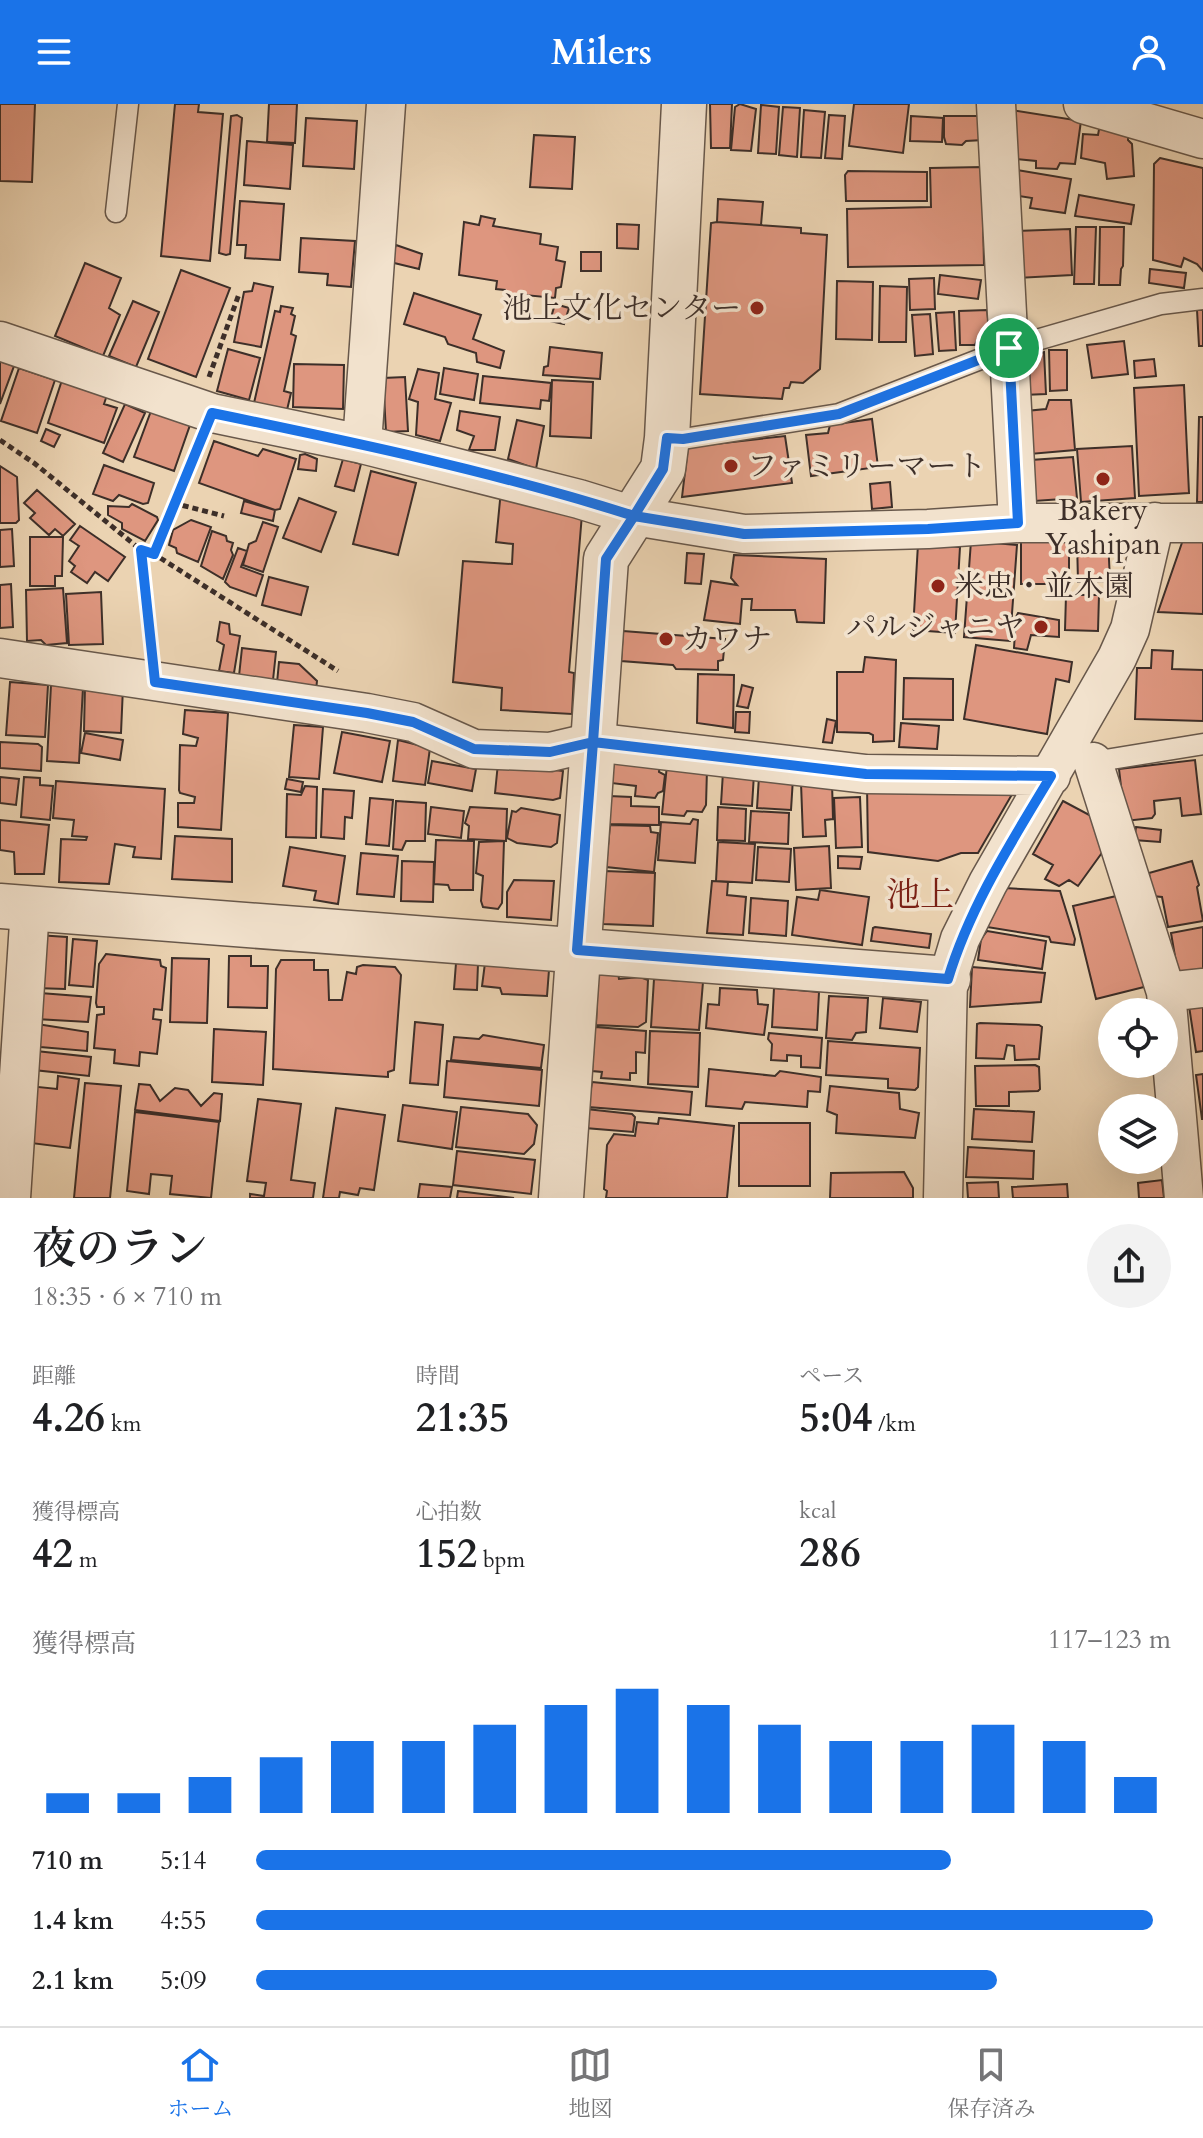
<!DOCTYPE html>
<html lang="ja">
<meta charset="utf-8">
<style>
body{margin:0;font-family:Cardo,"Noto Serif JP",serif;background:#f2f2f2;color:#202124;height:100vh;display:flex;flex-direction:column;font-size:30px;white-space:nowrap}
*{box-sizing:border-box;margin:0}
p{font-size:26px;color:#757577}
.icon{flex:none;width:44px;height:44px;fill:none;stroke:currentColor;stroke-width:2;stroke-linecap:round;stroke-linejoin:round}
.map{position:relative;height:1094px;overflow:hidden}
.panel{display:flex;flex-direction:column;background:#fff;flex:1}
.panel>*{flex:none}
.buttons{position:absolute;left:1098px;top:894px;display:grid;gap:16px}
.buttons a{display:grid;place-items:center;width:80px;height:80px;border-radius:50%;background:#fff;box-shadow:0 8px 32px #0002;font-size:40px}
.pin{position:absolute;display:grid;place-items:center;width:68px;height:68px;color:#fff;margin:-34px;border:4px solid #fff;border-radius:50%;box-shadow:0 2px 8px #0007}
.round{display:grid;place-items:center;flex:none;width:84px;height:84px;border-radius:42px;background:#f2f2f2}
.overview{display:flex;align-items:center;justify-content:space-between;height:136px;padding:0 32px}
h1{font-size:44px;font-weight:600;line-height:60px}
.figures{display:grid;grid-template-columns:repeat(3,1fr);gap:12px;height:136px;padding:8px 32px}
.figures div{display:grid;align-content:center}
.figures b{font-size:40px;font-weight:600}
.figures small{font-size:22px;font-weight:400}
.figures p{font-size:22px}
.chart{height:224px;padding:16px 32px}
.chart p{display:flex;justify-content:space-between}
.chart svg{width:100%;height:144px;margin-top:8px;stroke:#1a73e8;stroke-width:6}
ul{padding:0 32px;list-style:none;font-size:26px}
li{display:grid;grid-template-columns:128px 96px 1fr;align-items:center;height:60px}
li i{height:20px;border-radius:10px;background:#1a73e8}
header{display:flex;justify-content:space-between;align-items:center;height:104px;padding:0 32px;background:#1a73e8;color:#fff;font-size:36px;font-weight:600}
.tabs{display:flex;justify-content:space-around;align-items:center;height:112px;border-top:2px solid #e0e0e0;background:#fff;font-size:22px;color:#757577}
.tabs a{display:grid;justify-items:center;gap:4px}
.tabs .on{color:#1a73e8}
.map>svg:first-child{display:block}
.building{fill:#de967f;stroke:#3d2f29;stroke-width:2}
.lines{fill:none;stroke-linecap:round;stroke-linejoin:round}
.service-casing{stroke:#68584b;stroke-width:23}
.minor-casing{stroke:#68584b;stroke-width:41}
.tertiary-casing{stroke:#68584b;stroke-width:47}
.path{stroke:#3d2f29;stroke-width:5;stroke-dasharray:6 4;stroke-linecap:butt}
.service{stroke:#f2e2cd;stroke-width:20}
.minor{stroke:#f2e2cd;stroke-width:38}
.tertiary{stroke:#f2e2cd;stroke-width:44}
.route-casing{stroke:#fff;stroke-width:16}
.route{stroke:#1a73e8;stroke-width:10}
.poi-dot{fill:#8f2418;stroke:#f2e2cd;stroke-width:3}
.labels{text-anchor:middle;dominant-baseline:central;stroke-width:7;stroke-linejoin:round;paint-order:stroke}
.poi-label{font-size:30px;fill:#3d2f29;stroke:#f2e2cd;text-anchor:start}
.quarter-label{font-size:34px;fill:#7a1f14;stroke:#f2e2cd}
</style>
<header><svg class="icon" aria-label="menu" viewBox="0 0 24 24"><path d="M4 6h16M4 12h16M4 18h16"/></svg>Milers<svg class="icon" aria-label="person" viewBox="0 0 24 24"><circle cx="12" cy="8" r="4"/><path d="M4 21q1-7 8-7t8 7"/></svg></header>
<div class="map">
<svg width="1203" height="1094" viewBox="0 0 1203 1094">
<rect width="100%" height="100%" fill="#ebd3b2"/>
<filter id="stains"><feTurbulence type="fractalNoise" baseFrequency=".0025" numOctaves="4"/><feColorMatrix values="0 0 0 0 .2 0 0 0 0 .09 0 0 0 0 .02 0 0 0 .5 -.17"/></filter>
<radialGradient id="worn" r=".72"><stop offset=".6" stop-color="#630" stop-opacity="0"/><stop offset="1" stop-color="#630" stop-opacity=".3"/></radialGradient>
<!-- building -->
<path class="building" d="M0,0H35L32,78L0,77Z
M175,0H199L198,8L223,10L210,157L161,152Z
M269,0H297L295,39L267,38Z
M710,0H732L730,44H711Z
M740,0L756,5L751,47L731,46L735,3Z
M854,0H909L903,49L849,42Z
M761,1L779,3L776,50L758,49Z
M783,3L800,4L797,53L779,51Z
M804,6L825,8L821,54L801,53Z
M1012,6L1081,17L1075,60L1060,59L1057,65L1036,64V57L1007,54Z
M237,11L242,14L230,150L226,151L219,149L231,12Z
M829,11L845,12L842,55L825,54Z
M911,12L943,14L942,38L910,37Z
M944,12H982L983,36L966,37L962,41L946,40L944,33Z
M306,14L357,17L354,65L303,62Z
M1100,20L1128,28V36L1132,40L1134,72L1107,75L1105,59L1081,54L1083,30L1098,31Z
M534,31L575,33L572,85L530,83Z
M247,37L293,41L290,85L244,81Z
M1160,54L1203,64V167L1197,160L1184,154L1181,163L1153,156L1154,60Z
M982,63L984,161L848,163L847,105L931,103L930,64Z
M1017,66L1071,75L1065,109L1030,104L1032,94L1013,91Z
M848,67L927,68V97H846L845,71Z
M1079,91L1134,101L1131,120L1075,112Z
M718,95L763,98L761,121L717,118Z
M240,97L284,100L280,156L245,154L246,141H237Z
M481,112L495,115L493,122L541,130L540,140L558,143L556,156L565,158L561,183L556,184L555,194L525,191L522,197L506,194L505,186L496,185L497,177L459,171L464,118L479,121Z
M717,118L801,124V129L827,131L820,265L803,279L791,278L789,284H784L782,295L700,290L711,119Z
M617,120L639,121L638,145L617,144Z
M1076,123H1096L1094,180H1074Z
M1100,123H1124L1123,162L1121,165L1120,181H1099Z
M1070,125L1072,171L1017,174L1014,127Z
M301,134L355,137L351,183L327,181L328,170L299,168Z
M396,141L422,150L419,165L390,158Z
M581,148H601V167H581Z
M85,159L121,174L109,204L120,211L103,252L55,232Z
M1150,165L1186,169L1184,184L1149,179Z
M181,166L230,184L196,273L148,255Z
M940,171L981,176L978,195L938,190Z
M934,174L935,205L910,206L909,175Z
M837,177L873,178L872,236L836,235Z
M254,179L273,183L261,243L234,238L244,188L252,187Z
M880,182L907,183L906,238H879Z
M414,189L481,211L473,235L504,247L500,264L477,258L476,249L448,240L445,233L404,220Z
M133,197L159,208L136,263L109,252Z
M555,200L569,204L564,220L550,217Z
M281,202L293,204L291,210L295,212L291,230L296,232L284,287L291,289L287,306L254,299L275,207L280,208Z
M987,206L990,233L978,234L975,241H960L959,207Z
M1197,206H1203V242H1199Z
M954,208L956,246L939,247L936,209Z
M930,210L933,250L915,252L912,211Z
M1124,237L1128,270L1092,274L1087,241Z
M550,243L602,249L600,275L543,271L544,263L548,262Z
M228,245L260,254L249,296L217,287Z
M1049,246H1067V286L1050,287Z
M1044,248L1046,290L1023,291L1021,255Z
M1154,255L1156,272L1135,274L1134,257Z
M0,257L14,262L0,300Z
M294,260L344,261L343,305L293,303Z
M19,264L55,276L37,329L1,317Z
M444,264L478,270L474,296L440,290Z
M418,265L439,269L435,295L451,299L440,337L416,331L418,298L409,295Z
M483,272L551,279L549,297L541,296L540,305L480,299Z
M405,273L408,327L386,328L383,274Z
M62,276L107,291L104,300L117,304L104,339L48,319Z
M552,276L593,278L591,334L550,332Z
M1184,281L1189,389L1139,392L1134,284Z
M1049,296H1071L1075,346L1030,350L1026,307L1046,305Z
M125,300L145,309L123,358L103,349Z
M151,307L190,321L174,367L134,353Z
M460,307L500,313L495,346H469L474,332L457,326Z
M1199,313H1203V398H1197Z
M872,315L878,363L811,372L806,331L828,329L830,321Z
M517,316L544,322L536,365L508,355Z
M46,325L60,331L54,343L41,337Z
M785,332L792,379L682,393L688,343Z
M214,337L258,352L263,345L296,355L280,405L275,406L199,379Z
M1132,342L1135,394L1081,398L1077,345Z
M305,350L317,355L316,367L298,365L300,351Z
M1073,353L1077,394L1034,397L1031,356Z
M343,355L361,360L354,387L335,382Z
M104,361L154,379L148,399L143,400L119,391L113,397L93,390Z
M0,362L17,373L19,416L16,419H0Z
M371,367L416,379L398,451L353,440Z
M890,378L892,403L872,405L870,380Z
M37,386L75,420L63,432L55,425L49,431L30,414L35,409L24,399Z
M501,386L582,410L569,568L574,569L572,610L501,606L502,584L453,578L463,457L512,460L513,440L496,438Z
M299,394L336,408L321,448L283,434Z
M244,397L275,406L273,417L241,409Z
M132,400L157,413L158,416L145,437L122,425V419L108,411V402L129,403Z
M191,416L211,423L198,458L177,449L176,444L169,441L173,426Z
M263,418L278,423L263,468L243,461L249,440L256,437Z
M80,422L125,453L108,477L95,468L87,479L71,468L75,462L69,457L79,442L70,436Z
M12,425L14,462L0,463V426Z
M212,427L226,432L227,437L233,439L231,446L233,451L223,475L201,462Z
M1185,430L1203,431V510L1158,508Z
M1021,431H1069V480H1021Z
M30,433H63L62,472H55V482H30Z
M1108,434L1110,477L1078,478L1077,436Z
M971,437L1017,441L1010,537L964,533Z
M918,440L960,443L955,529L913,526Z
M238,444L247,447L241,463L263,471L256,492L230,483L225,478Z
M687,449L704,450L701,480L685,479Z
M734,451L826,455L824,519L797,518L795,506H751L752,495H742L740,520L704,516L711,477L737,481L731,474Z
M269,473L308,483L301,511L262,501Z
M11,480L13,523L0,524V481Z
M63,484L67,539L46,541L41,536L27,537L26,486Z
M101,488L103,540L69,541L66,490Z
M1066,491H1099L1098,527L1065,526Z
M1018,509L1059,516V533L1031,531L1027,546L1014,544L1016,513Z
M220,518L229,520L230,530L240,532L234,569L219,567L224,541L217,537Z
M623,527L725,535L723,556L718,557V566L676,565L673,561L621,557Z
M976,541L1072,558L1069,578L1056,575L1047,630L964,615Z
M242,544L276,548L273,576L239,572Z
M1152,546L1173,547L1172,565L1203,566V617L1135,615L1137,564H1151Z
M865,553L896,556L894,637L873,638V631L869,629L837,628V568H863Z
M279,558L299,560L317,577L316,586L277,579Z
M698,570L734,571L733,624L697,619Z
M904,574L953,575V616L903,615Z
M10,578L48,581L45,633L6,631Z
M51,581L83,583L79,659L47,657Z
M742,581L753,584L748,604L737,602Z
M85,582L123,583L121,629L84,627Z
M185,606L228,609L221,726L178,723V699H194L195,693L180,689L179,686L180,641L196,642L198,634L183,630Z
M736,608H750L749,629L735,628Z
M827,615L836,617L832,639L823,638Z
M901,619L939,622L937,645L899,643Z
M294,621L323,623L319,675L289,673Z
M342,628L390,637L382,678L334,669Z
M85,629L123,636L120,656L81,649Z
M398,636L430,644L425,681L393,677Z
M0,638L38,640L42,643L41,667L0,664Z
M615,651L660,657L659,668L665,671L663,687L658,689L655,694L635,692L636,682L611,679Z
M1195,656L1201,710L1182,712L1180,694L1154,697L1155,710L1152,714L1125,717L1119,665Z
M432,657L476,665L472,687L428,679Z
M498,659L563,667L560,694L553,696L495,689Z
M667,661L707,665L706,701L702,708L687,707L684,712L662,710Z
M723,668L754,670L752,702L721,700Z
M759,672L793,674L791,706L757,704Z
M0,673L19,675L16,701L0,699Z
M24,673L40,674V681L53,682L50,716L21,713Z
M287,675L303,678L301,688L285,685Z
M56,677L165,685L161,755L133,753L135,743L115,740L109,780L59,778L61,735L86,736L87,733L72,732L74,716L53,714Z
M832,678L833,715L825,716L826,732L803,733L801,679Z
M1018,680L978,749H961L938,757L868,748L867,681Z
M305,682L317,683L316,734L286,733L287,690L301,691Z
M323,685L354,687L352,714L345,713L344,735L321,733Z
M609,692L631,693V702L659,703V721L608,720Z
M860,693L862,743L836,744L834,694Z
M370,694L393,696L389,742L366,740Z
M396,697L426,699L425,737H406L402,746L393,745Z
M1063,697L1095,714L1109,739L1078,782L1069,776L1059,782L1045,775L1053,761L1033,750Z
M431,703L464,707L461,734L428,730Z
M470,703L507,705L506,737L468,735L469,722L465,719Z
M718,703L746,705L745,737L717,736Z
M521,704L560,711L557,739L551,743L517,739L507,734L512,707L516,708Z
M751,707L789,709L788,740L749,738Z
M693,715L698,716L695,759L658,756L661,718L690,720Z
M0,716L49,721L44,770H15L14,748L0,746Z
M610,721L650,722L651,728L658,729L654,768L606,763Z
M1136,723L1161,726L1160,738L1134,736Z
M175,732L232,735V778L172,775Z
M436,736L474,737L473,786H450L448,781L434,780Z
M504,737L502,799L498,805L483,803L481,797L483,772L476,769L479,738Z
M718,738L755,740L752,779L716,777Z
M829,742L831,784L796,786L794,744Z
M290,743L345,752L338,800L314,796L316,787L283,782Z
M758,743L791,745L789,778L756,776Z
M361,749L398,752L394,793L357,790Z
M838,752L862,753L860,765L838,764Z
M402,757L434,758L433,798L401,797Z
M1192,757L1199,781L1197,783L1203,817L1168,823L1162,793L1152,792L1149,769Z
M605,767L655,769L653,822L603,820Z
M514,776L554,777L551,816L507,813V788Z
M712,777L728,778L727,791L746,793L743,831L707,829Z
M1004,784L1060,787L1075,835L1074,841L1051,838L1049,833L987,823Z
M820,786L869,793L862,841L792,831L797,793L818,796Z
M1125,790L1148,882L1096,895L1073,802Z
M751,794L788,797L786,832L749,829Z
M875,823L931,830L929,844L871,837L873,824Z
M1203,823V871L1179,876L1171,829Z
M987,827L1046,837L1042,865L978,856L981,835Z
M37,831L67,833L65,885L35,884Z
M73,835L97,837L93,883L69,881Z
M106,850L160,856L161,862L166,864L162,906L154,905L153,915L161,916L157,950L140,948L139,962L114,959L115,946L94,944L97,911L104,910V903H97L96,899L99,860Z
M229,852H251V862H268L267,904L228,903Z
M172,854L209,855L207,919L170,918Z
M281,856H314V866H328L329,896H342L347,868L356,870L357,863L363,861L395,863L401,871L394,966L388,968V973L273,965L276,865Z
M456,859L478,860L477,886L454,885Z
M485,859L549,866L547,892L502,890L500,884L482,882Z
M972,863L1045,869L1041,898L970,903Z
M618,869L619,875L640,873L648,876L646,918L638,923L596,921L598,870Z
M654,875L703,878L699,926L651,923Z
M720,884L757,886L758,900L768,901L764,931L706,924L708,900L719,901Z
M774,884L819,888L817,926L772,923Z
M40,889L91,893L88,918L36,915Z
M829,892L868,894L866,928L856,929L852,936L826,934Z
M883,894L921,898L917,928L880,924Z
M1203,900V947L1196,948L1189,902Z
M415,918L443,921L438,981L410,979Z
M980,919L1039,921L1042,923L1039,955L1015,956L1014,942L1007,941L1004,955L976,954L977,920Z
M37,920L88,928L87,947L40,943L34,940Z
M595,923L646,927L645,949L636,948V969H630V976L601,974L602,968L592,967Z
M214,925L266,928L263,981L212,978Z
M650,927L700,929L698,983L648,980Z
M769,929L822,934L820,964L801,963V952L787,951V957L771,956L772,940L768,935Z
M483,931L544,941L541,964L451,956L454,933L479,935Z
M828,937L920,944L918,983L915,986L888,984V975L826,971Z
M36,947L91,953L89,972L34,966Z
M447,957L542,966L539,1002L444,993Z
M1035,961L1039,963L1040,985L1038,987L1009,988V1002H976L975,962Z
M709,965L775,972L780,967L821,973L820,988L808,987L807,1003L745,998L742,1005L706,1002Z
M1203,970V1015H1202L1196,971Z
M58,972L79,975L70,1044L23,1038L29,982L57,985Z
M592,978L692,988L690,1011L588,1003Z
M85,979L121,982L110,1094H74Z
M139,980L150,981L160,997L175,984L188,986L201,1002L214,989L222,990L220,1017L135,1006Z
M830,982L899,989L900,1005L919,1009L915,1034L836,1029L837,1011L827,1007Z
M258,995L301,1000L291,1076L315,1079L313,1094H250V1090L264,1092L266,1079L247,1077Z
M403,1001L457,1008L452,1045L398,1037Z
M461,1003L528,1010L537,1021L534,1040L524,1050L456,1043Z
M336,1004L385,1011L374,1086L360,1084L358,1091L340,1088L339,1094H323Z
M586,1005L632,1010L635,1013L633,1028L585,1024Z
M974,1005L1034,1008L1032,1038L972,1035Z
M135,1008L219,1018L211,1094L170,1090L172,1072L151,1070L149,1090L127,1087Z
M659,1014L734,1022L727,1094H606L607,1087L604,1085L607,1041L614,1030L635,1032L637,1018L658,1020Z
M739,1019H810V1082H739Z
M968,1043L1034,1047L1033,1075L966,1073Z
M457,1047L535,1056L531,1090L453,1081Z
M904,1068L913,1084V1094H830L831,1069Z
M1162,1076L1164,1094H1139L1138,1079Z
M998,1078L999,1094H968L967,1079Z
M420,1080L452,1083L450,1094H418Z
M1067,1080L1068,1094H1013L1012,1083Z
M458,1087L514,1094H457Z"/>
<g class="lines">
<!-- service casing -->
<g class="service-casing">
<path id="service" d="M116,108L128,0
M667,334L683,335L839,310L1009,244L1161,200L1203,195
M1088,654L1093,658L1203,640"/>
</g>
<!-- minor casing -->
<g class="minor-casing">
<path id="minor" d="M996,0L1018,419
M1083,0L1203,35
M0,237L212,309L362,340L579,395L634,412L744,430L928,425L1018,419H1203
M362,340L386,0
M0,554L367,609L413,618L474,645L550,648L593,638L866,670L1051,672
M1093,658L1166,888L1184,1094
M1166,888L1203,884
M11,1094L30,804
M943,1094L948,875L960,835L988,779L1117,554L1130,525L1155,418"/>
</g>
<!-- tertiary casing -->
<g class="tertiary-casing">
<path id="tertiary" d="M0,802L948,875
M561,1094L606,455L663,365L667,334L684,0"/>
</g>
<!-- path -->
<path class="path" d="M209,273L239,190
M0,336L34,359L141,446L154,450L338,567
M173,399L224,412
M141,446L151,541
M154,450L197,343"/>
<!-- service -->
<use href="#service" class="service"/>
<!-- minor -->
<use href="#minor" class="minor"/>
<!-- tertiary -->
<use href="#tertiary" class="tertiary"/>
</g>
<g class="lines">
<!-- route casing -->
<g class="route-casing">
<path id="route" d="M1009,244L839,310L683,335L667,334L663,365L634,412C496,368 353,338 212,309L154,450L141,446L155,578L367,609L413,618L474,645L550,648L593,638L577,846L948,875C970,802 1012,737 1051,672L866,670L593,638L606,455L634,412L744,430L928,425L1018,419L1009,244"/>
</g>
<!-- route -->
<use href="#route" class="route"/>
</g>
<!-- markers -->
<g class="poi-dot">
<circle cx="757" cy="204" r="8"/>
<circle cx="731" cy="362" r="8"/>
<circle cx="1103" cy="375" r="8"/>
<circle cx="938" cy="482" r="8"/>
<circle cx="1041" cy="523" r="8"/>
<circle cx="666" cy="535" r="8"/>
</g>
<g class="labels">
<!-- poi labels -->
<g class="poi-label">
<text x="741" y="204" text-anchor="end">池上文化センター</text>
<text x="747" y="362">ファミリーマート</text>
<text x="1103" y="406" text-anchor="middle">Bakery<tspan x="1103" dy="34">Yashipan</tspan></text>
<text x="954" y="482">米忠・並木園</text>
<text x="1025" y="523" text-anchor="end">パルジャニヤ</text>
<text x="682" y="535">カワナ</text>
</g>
<!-- quarter labels -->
<g class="quarter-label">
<text x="920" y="791">池上</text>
</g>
</g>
<rect width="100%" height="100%" filter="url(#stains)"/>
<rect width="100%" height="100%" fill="url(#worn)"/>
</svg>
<div class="buttons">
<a><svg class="icon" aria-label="locate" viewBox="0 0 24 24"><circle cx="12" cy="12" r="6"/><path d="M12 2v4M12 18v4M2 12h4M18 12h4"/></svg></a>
<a><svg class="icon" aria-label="layers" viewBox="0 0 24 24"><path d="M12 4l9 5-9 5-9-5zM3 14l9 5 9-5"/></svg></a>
</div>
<div class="pin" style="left:1009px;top:244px;background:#1e9e55"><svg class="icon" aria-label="arrive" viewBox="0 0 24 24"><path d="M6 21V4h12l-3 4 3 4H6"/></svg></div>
</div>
<section class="panel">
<div class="overview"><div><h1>夜のラン</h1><p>18:35 · 6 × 710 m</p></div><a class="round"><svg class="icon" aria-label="share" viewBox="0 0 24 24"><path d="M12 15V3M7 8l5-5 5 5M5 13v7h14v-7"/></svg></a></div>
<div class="figures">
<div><p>距離</p><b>4.26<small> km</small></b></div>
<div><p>時間</p><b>21:35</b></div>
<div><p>ペース</p><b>5:04<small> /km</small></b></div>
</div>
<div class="figures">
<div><p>獲得標高</p><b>42<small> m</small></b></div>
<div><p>心拍数</p><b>152<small> bpm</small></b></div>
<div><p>kcal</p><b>286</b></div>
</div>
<div class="chart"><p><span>獲得標高</span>117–123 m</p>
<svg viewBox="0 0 160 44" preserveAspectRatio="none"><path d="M5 44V38M15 44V38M25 44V33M35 44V27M45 44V22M55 44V22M65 44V17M75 44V11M85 44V6M95 44V11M105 44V17M115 44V22M125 44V22M135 44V17M145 44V22M155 44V33"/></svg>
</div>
<ul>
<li><b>710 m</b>5:14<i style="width:76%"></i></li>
<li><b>1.4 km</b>4:55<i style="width:98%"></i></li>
<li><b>2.1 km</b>5:09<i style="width:81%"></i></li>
</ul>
</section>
<nav class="tabs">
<a class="on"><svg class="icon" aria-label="home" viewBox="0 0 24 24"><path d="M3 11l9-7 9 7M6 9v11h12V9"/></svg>ホーム</a>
<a><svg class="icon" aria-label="map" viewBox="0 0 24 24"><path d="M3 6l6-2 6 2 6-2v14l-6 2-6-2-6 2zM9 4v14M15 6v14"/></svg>地図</a>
<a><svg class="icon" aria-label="saved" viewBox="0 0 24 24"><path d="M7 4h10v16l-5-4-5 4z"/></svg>保存済み</a>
</nav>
